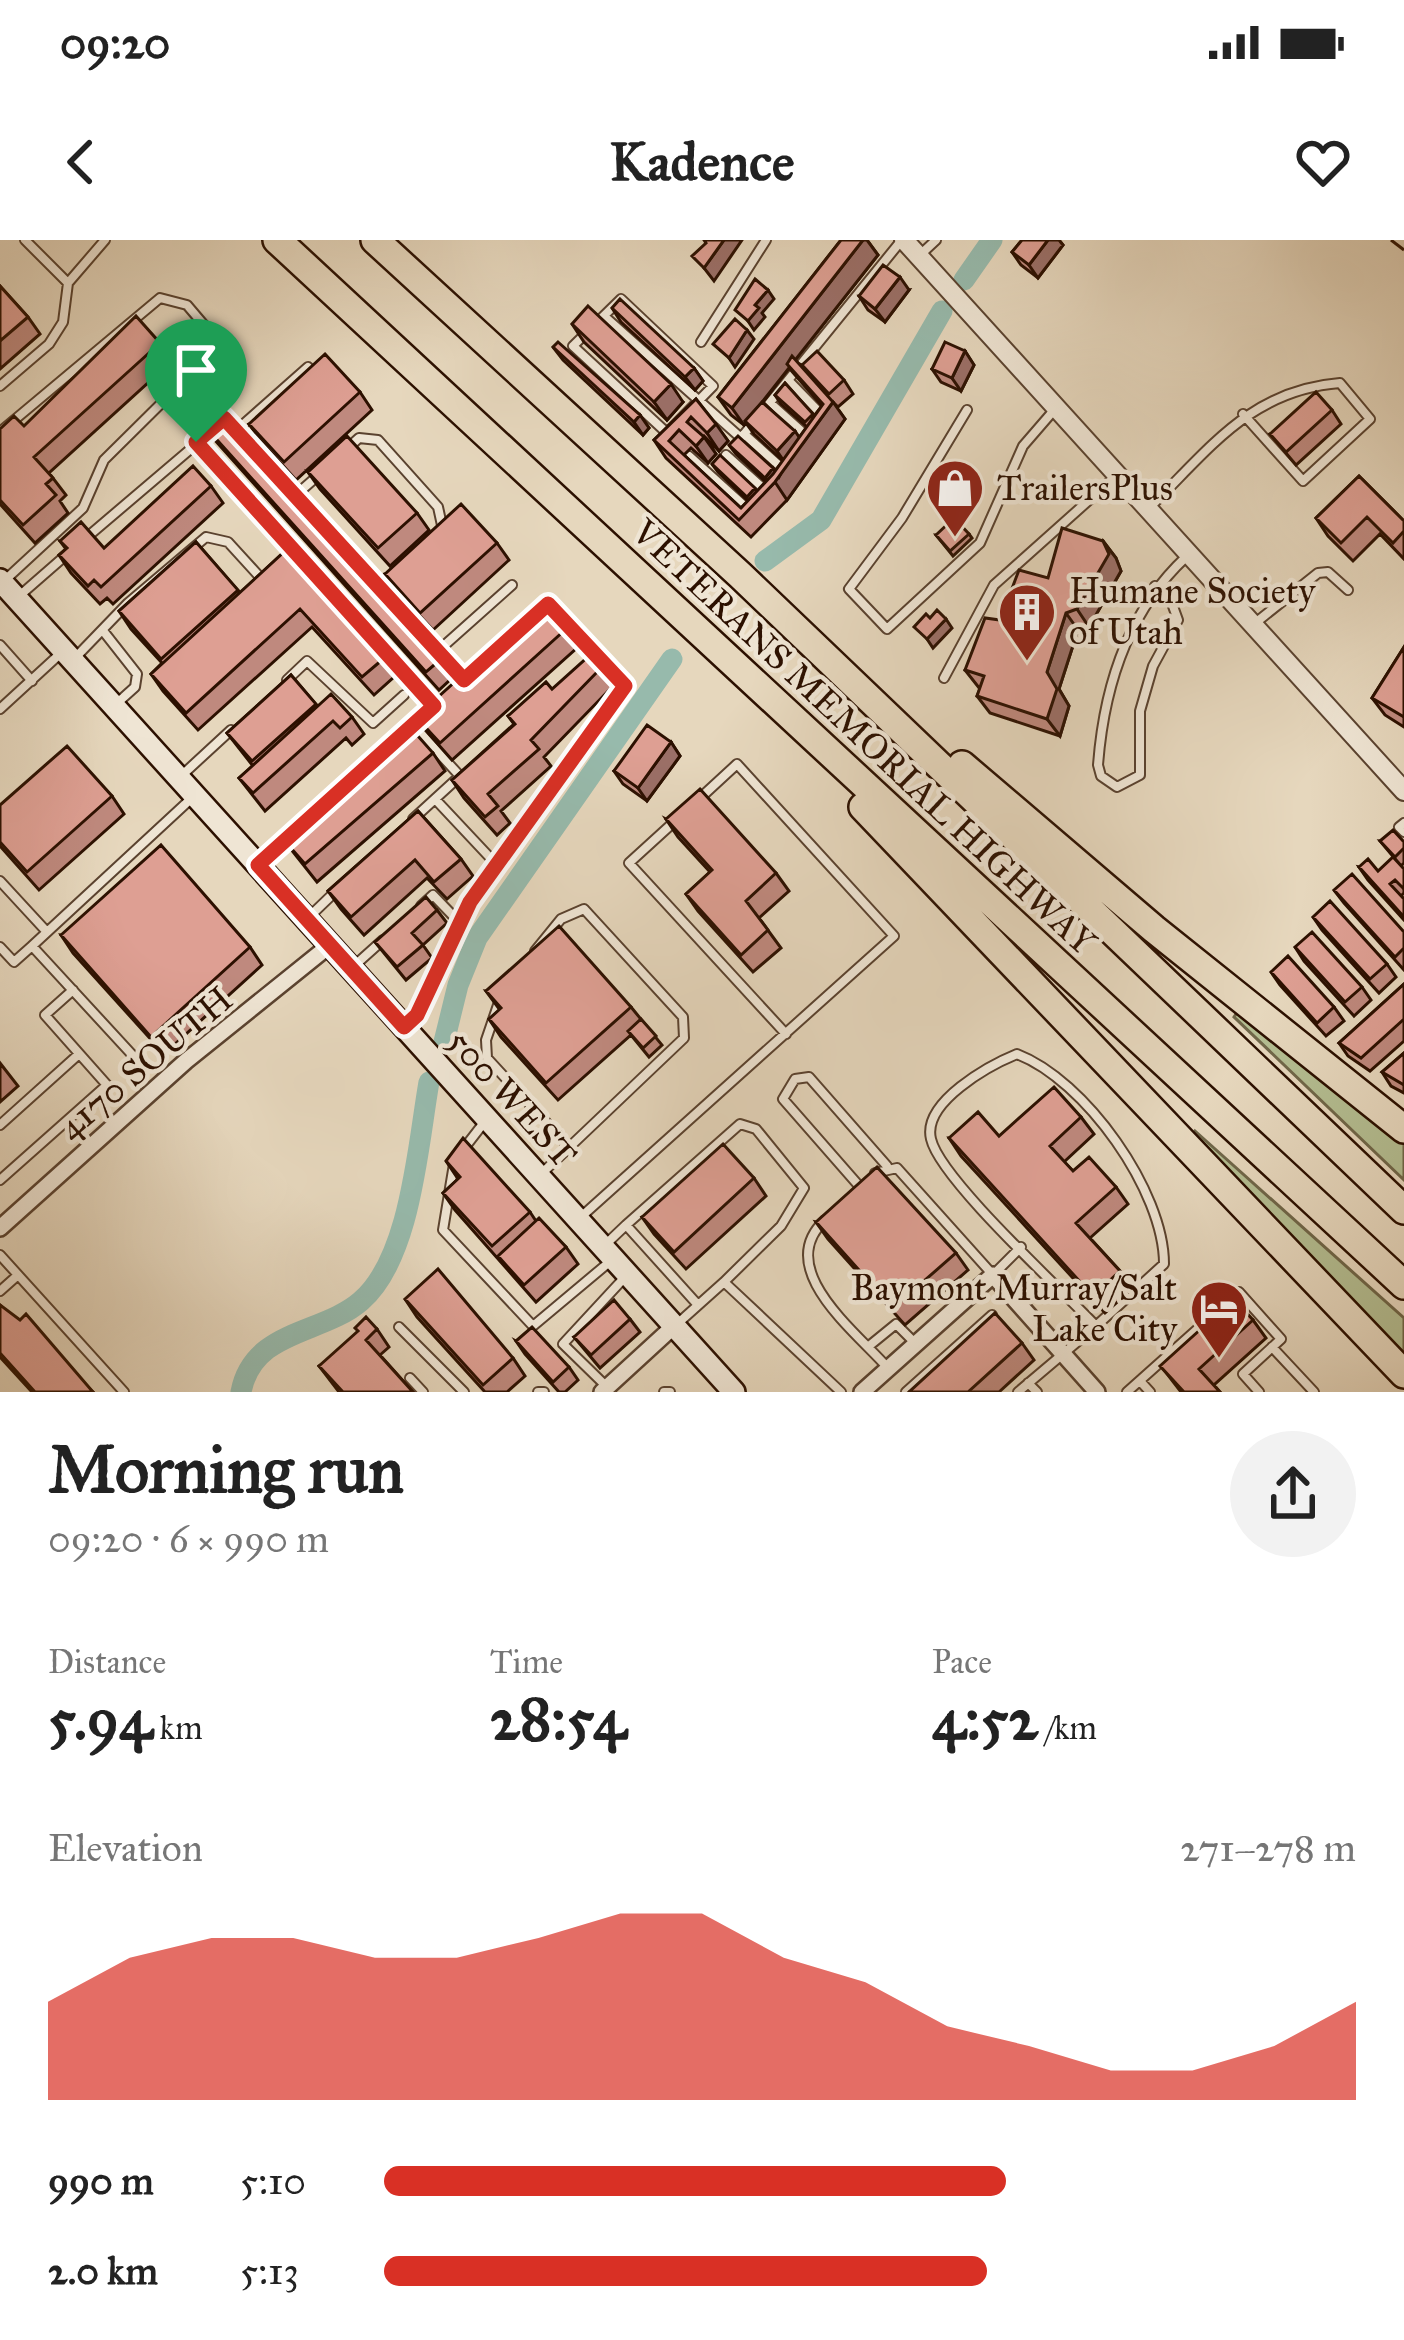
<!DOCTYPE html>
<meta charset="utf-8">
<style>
body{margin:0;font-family:"IM FELL Great Primer",serif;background:#f2f2f2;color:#222;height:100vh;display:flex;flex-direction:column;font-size:45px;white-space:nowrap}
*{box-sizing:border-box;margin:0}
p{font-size:39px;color:#767676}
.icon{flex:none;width:66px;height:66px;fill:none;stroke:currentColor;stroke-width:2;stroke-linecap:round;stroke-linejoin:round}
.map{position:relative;height:1152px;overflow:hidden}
.panel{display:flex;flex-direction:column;background:#fff;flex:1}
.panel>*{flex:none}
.pin{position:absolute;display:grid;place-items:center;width:102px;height:102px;color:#fff;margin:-123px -51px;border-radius:50% 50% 50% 0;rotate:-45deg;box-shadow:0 0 12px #0007}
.pin .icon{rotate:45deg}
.round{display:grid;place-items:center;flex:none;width:126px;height:126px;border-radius:63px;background:#f2f2f2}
.summary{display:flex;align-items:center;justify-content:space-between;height:204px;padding:0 48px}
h1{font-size:66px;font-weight:700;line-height:90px}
.metrics{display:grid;grid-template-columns:repeat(3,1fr);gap:18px;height:204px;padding:12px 48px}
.metrics div{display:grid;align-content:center}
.metrics b{font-size:60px;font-weight:700}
.metrics small{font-size:33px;font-weight:400}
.metrics p{font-size:33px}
.chart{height:336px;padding:24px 48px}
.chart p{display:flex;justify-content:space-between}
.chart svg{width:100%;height:216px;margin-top:12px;fill:#d93025;opacity:.7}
ul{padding:0 48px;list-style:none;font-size:39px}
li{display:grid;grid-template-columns:192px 144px 1fr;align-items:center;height:90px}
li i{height:30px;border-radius:15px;background:#d93025}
.status{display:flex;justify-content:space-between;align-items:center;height:84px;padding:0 60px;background:#fff;direction:ltr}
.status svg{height:33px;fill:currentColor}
header{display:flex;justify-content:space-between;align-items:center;height:156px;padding:0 48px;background:#fff;font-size:54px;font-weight:700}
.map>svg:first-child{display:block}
.green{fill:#b4be92;stroke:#706749;stroke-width:3}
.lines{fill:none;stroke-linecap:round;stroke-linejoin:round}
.river{stroke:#97baac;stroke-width:21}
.service-casing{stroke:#5a422f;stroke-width:12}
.minor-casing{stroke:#5a422f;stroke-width:20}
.tertiary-casing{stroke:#5a422f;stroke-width:22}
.secondary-casing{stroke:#2c1000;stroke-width:26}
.motorway-casing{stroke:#2c1000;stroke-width:32}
.service{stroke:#efe5d4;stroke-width:8}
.minor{stroke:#efe5d4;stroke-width:15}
.tertiary{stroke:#efe5d4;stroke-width:18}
.secondary{stroke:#efe5d4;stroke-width:21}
.motorway{stroke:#e6d7bd;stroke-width:27}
.rail{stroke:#2c1000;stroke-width:3;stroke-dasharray:21 21;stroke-linecap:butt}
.wall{fill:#bf897e;stroke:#2c1000;stroke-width:3;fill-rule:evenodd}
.shaded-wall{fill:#9b6f67;stroke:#2c1000;stroke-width:3}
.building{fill:#de9f93;stroke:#2c1000;stroke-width:3}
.route-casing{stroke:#fff;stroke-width:24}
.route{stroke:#d93025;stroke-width:15}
.labels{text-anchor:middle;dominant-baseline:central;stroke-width:9;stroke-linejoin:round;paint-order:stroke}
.poi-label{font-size:36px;fill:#2c1000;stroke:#efe5d4;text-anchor:start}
.street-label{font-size:36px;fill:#2c1000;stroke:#efe5d4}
</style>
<div class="status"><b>09:20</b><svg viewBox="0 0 49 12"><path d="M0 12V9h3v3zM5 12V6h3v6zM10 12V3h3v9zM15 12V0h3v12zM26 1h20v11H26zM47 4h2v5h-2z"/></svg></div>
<header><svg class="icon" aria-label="back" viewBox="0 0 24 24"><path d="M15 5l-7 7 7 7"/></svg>Kadence<svg class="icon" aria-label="heart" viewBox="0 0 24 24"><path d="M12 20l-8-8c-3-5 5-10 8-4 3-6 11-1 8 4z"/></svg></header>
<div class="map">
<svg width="1404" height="1152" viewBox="0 0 1404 1152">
<rect width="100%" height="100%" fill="#e6d7bd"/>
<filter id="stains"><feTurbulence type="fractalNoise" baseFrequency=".00167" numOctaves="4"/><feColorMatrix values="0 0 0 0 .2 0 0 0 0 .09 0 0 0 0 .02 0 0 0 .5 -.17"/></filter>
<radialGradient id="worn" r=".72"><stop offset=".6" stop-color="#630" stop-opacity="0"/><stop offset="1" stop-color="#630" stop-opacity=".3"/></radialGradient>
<!-- green -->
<path class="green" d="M1238,771L1404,900V940L1234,777Z
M1195,891L1404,1078V1114L1193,894Z"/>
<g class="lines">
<!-- river -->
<path class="river" d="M964,40L992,0
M765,321L821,280L942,71
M444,802L458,745L477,698L672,419
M241,1152C253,1089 322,1095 361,1061C411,1018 418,904 429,842"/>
<!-- service casing -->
<g class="service-casing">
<path id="service" d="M25,0L68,43
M920,15L936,0
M621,59L713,146L667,193L573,106Z
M604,76L741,198L754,182
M701,102L766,0
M788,140L825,178
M0,146L49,104L63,82L68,43L105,0
M770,163L809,198
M967,170L902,278L849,349L887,389L980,303L1023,206L1055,169
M763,171L901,1
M238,189L308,127
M0,192L160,58L187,65L215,98L207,118L104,220L83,268L4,341
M744,194L783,229
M196,202L434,466
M349,207L359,198L378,200L438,267L443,290
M726,215L765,250
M689,216L751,272
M297,254L321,233
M1149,268C1209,210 1250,150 1340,143L1370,179L1303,241L1243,174
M86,298L227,178L464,439
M1155,346L1170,358L1178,380L1153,426L1140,471V535L1117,547L1101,536L1098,525C1104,447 1128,371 1186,317
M18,357L65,316
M538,372L548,364L594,413
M1254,384L1318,333L1328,332L1348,350
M104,392L137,434L135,447L115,465
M0,405L32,441
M438,411L512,345
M74,419L128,363L206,297L228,302L259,336
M944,438L994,345L1116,236
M287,440L307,421L373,483L404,455
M0,469L61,413
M403,494L413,485L460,536L413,579
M180,537L231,490
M435,559L496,624
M674,582L629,623L786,794
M1404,583L1399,587L1404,592
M261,623L290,596
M0,641L47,692
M421,666L433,655L458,681
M308,678L336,651
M0,707L14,722L32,706
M535,711L561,679L584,669L683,777L684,798L539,936
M354,726L383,700
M499,762L486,800L487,818L568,906
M407,784L417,775L470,662L625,446L594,413
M136,819L32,706L194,556
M0,885L79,814
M462,911L486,880
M454,924L443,990L533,1086L613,1019
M875,933L897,928L993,1035L1021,1007
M0,940L107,845L45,775L73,750
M860,947L783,859L795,839L809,837L887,926
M582,976L894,696L737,524L698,560
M825,980C773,1028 854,1090 887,1127
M626,985L740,884L756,889L804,948L781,986L724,1042
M605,1005L626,985L698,1065
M0,1015L124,1152
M0,1051L18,1035
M676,1085L724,1042L841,1152
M399,1087L464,1152
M869,1106L896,1084L916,1104
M1272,1107L1314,1152
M410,1138L423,1152
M1140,1141L1150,1152
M1028,1143L1037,1152
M606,1146L563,1104L625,1037
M538,1152H544
M664,1152H670
M906,1152L992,1075
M1018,1152L1096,1086C1062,1050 940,939 931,899C922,862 990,825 1017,814C1085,840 1164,951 1164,1024L1096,1086
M1127,1152L1239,1052L1281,1099L1243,1134L1259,1152"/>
</g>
<!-- minor casing -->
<g class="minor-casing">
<path id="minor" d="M0,988L186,821L330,705
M602,1152L674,1086
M862,1152L993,1035L1097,1152"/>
</g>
<!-- tertiary casing -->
<g class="tertiary-casing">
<path id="tertiary" d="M904,0L1404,551"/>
</g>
<!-- secondary casing -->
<g class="secondary-casing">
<path id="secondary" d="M0,340L734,1152"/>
</g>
<!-- motorway casing -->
<g class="motorway-casing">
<path id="motorway" d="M277,0L1404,1045
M375,0L740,335L1404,970
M962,525L1154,689L1404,889
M863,567L1404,1134"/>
</g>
<!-- service -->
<use href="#service" class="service"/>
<!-- minor -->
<use href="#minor" class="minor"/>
<!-- tertiary -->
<use href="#tertiary" class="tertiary"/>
<!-- secondary -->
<use href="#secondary" class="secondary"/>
<!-- motorway -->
<use href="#motorway" class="motorway"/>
<!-- rail -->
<path class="rail" d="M1391,0L1404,10"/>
</g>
<!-- wall -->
<path class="wall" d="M841,0H867L878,15L795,120L810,137L802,125L844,140L853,154L838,167L833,162L845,179L787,260L751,297L666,218L654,200L696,159L728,201L719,211L703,195L716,214L708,223L691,208L684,215L741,268L748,261L718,232L712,224L758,251L766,242L736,214L729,205L775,231L783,221L754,194L746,183L744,185L731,175L718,157ZM789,128L822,166L814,176L785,143L775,155L781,164L807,187L799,198L763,162Z
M1022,0H1059L1063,5L1038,38L1021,25L1012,12Z
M0,46L28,77L40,94L0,129Z
M909,50L885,82L868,70L859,56Z
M612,68L694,128L703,141L695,150L621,82Z
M572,84L683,162L667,180L584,102Z
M160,103L173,120L49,233L66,255L60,261L68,273L35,303L0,264V189L24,186Z
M553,107L640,175L649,188L643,195L563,120Z
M965,111L974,125L961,151L941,142L932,129Z
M360,152L372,170L296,240L261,201L249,184Z
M1332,170L1341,184L1296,225L1270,194Z
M200,181L440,420L452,438L439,450L213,198Z
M308,232L417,273L429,290L390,326L320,249Z
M1359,236L1404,281V319L1380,294L1353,321L1328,296L1316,278Z
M211,246L223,263L113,364L107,358L100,364L71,333L59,315L66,309L60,301L104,308Z
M969,294L972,298L953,316L936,295Z
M1103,301L1116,318L1121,331L1089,387L1078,390L1059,449L1069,466L1060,496L990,473L977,456L980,449L965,430L1048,338Z
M196,302L240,353L284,312L382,420L394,437L374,455L312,387L198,490L163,451L151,434L162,423L131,389L119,371Z
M497,303L509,320L433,390L397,351L385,334Z
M566,389L578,407L452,520L429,494L416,477Z
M1404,407V487L1385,475L1372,458Z
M600,429L613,446L544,517L551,526L501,571L510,583L497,595L464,558L452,540L514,484L508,476L552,449Z
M291,435L318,467L352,477L364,494L352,505L346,498L265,571L239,538L253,526L227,493Z
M671,502L680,516L647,561L623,544L614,531Z
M433,513L445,531L317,642L282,598Z
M112,556L124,574L39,650L0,606V565Z
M418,571L461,619L473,636L447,659L427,638L364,695L341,669L328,651Z
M666,579L776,633L789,651L759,678L781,708L753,732L698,671L686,654L710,632L678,597Z
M1380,601L1404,602V623L1401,626Z
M1359,627L1378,631L1404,629V653L1401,656L1404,659V680L1368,640Z
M1334,650L1404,692V730L1344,663Z
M437,670L447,683L423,705L432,718L406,740L375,702Z
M1313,677L1387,724L1396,737L1379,753L1322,690Z
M61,695L250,707L262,725L164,814L73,713Z
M1295,707L1362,747L1371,760L1354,776L1304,721Z
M1271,732L1334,767L1344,781L1326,796L1280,745Z
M1404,744V801L1370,831L1348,816L1339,803Z
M486,751L631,767L662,805L649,817L631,795L558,860L501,797L489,779L500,770Z
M1404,813V853L1391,846L1382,832Z
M0,823L18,846L0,862Z
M1081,877L1094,894L1064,922L1073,931L1116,947L1128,964L1090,998L1120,1031L1132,1049L1105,1073L961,916L949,898L999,896Z
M446,921L530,972L536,981L566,1007L578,1024L536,1062L455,970L443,953L458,939Z
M754,938L766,956L686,1029L654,994L642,977Z
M816,982L956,1013L968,1030L905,1085L828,999Z
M405,1059L513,1118L525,1136L507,1152H485L417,1077Z
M0,1065L93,1152H32L0,1117Z
M630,1079L640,1092L600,1128L574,1097Z
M1253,1080L1266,1098L1214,1145L1220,1152H1181L1161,1126Z
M377,1089L389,1107L380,1115L413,1152H339L319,1126Z
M516,1101L569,1127L578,1140L565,1152H559L525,1114Z
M1022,1103L1034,1120L999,1152H909Z"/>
<!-- shaded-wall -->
<path class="shaded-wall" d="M724,0H742L714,41L704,28Z
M863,0H867L878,15L744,185L732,168Z
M1048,0H1059L1063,5L1038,38L1029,25Z
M900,37L909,50L885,82L875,69Z
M768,50L774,59L762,73L765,77L754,90L748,81L755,65Z
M747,90L754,99L735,127L729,118Z
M965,111L974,125L961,151L952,138Z
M694,128L703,141L695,150L685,137Z
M671,144L683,162L667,180L654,162Z
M833,162L845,179L787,260L775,242L771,246L765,238L773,228L779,237L786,224L777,211L795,191L803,203Z
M640,175L649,188L643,195L634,182Z
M716,184L728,201L719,211L707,193Z
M704,197L716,214L708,223L696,206Z
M1103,301L1116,318L1121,331L1089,387L1077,369Z
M1066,373L1078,390L1059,449L1069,466L1060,496L1047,479V432Z
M946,379L952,388L933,408L927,399Z
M671,502L680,516L647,561L638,548Z"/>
<!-- building -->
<path class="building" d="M704,0H724L704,28L692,16L706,3Z
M841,0H863L732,168L718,157Z
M1022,0H1048L1029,25L1012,12Z
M883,25L900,37L875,69L859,56Z
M755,39L768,50L755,65L759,68L748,81L735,70Z
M0,46L28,77L0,101Z
M620,59L694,128L685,137L612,68Z
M588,66L671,144L654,162L572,84Z
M136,76L160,103L34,217L53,238L46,244L56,255L23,285L0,260V189L14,176L24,186Z
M735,79L747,90L729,118L713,104Z
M558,102L640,175L634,182L553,107Z
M945,102L965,111L952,138L932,129Z
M817,111L844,140L829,154L802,125Z
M325,114L360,152L284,222L249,184Z
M792,116L833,162L775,242L739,280L654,200L696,159L716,184L707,193L691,177L687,182L704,197L696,206L679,190L669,201L741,268L773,234L823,164L787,124Z
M785,143L813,174L805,182L775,155Z
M1316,152L1332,170L1286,212L1270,194Z
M762,162L795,191L777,211L745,181Z
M213,169L440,420L426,432L200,181Z
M347,196L417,273L378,308L308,232Z
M738,196L773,228L765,238L729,205Z
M720,215L755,248L747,257L712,224Z
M193,226L211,246L101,347L94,340L88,346L59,315L67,308L60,301L81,282L104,308Z
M1359,236L1404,281V291L1393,303L1367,277L1341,303L1316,278Z
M461,264L497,303L420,373L385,334Z
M954,278L969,294L950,311L936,295Z
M1062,288L1103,301L1109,314L1077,369L1066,373L1047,432L1057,449L1047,479L977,456L984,436L965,430L985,378L1000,380L1019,330L1048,338Z
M196,302L238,350L161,419L119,371Z
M284,312L382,420L362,437L300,369L186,473L151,434Z
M542,363L566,389L440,503L416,477Z
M937,370L946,379L927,399L914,387L926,374L930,378Z
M1404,407V477L1372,458Z
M589,416L600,429L531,500L539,509L488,554L498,566L485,577L452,540L515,484L508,476L546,442L552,449Z
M291,435L316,464L252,521L227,493Z
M331,454L352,477L340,488L333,481L253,553L239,538Z
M647,485L671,502L638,548L614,531Z
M410,487L433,513L305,624L282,598Z
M67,506L112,556L27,632L0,602V565Z
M700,549L776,633L746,661L768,690L741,715L686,654L712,630L666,579Z
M418,571L461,619L434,642L415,620L351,677L328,651Z
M1393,590L1404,602V608L1395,617L1380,601Z
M161,605L250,707L151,797L61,695Z
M1393,617L1404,629V649L1395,640L1390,644L1404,659V677L1359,627L1368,619L1378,631Z
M1352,634L1404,692V708L1395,717L1334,650Z
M426,657L437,670L412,693L423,705L397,727L375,702Z
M1330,661L1387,724L1370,739L1313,677Z
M559,686L631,767L546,843L489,779L501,768L486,751Z
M1312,692L1362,747L1345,762L1295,707Z
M1288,716L1334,767L1317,783L1271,732Z
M1404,744V779L1361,818L1339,803Z
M641,779L656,796L643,808L628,791Z
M1404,813V845L1382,832Z
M1054,847L1081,877L1050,906L1073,931L1089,917L1116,947L1076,983L1120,1031L1093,1056L949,898L978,872L999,896Z
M463,898L530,972L492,1006L443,953L460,937L446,921Z
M723,904L754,938L674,1012L642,977Z
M877,927L956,1013L893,1068L816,982Z
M539,978L566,1007L524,1045L498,1016Z
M438,1029L513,1118L483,1145L405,1059Z
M1234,1059L1253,1080L1199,1129L1220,1152H1184L1160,1126Z
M614,1060L630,1079L591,1115L574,1097Z
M0,1065L20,1080L26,1074L93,1152H35L0,1113Z
M995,1073L1022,1103L968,1152H909Z
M366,1077L377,1089L366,1100L413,1152H343L319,1126L358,1091L355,1088Z
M532,1087L569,1127L553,1142L516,1101Z"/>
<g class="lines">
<!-- route casing -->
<g class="route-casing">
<path id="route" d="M224,178L464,440L548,364L625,446L470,662L417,775L404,787L258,625L434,466L196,202Z"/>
</g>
<!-- route -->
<use href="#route" class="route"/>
</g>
<!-- icons -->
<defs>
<g id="shop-pin" transform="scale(3)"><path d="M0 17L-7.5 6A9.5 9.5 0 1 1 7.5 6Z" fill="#8f2418" stroke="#efe5d4"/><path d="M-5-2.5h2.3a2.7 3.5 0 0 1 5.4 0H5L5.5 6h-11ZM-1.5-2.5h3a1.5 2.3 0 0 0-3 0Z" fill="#fff"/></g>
<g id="building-pin" transform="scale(3)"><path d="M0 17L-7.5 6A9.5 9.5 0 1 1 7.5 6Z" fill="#8f2418" stroke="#efe5d4"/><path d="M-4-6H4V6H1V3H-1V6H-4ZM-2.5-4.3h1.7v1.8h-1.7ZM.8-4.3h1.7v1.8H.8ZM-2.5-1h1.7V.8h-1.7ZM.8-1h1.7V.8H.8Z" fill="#fff"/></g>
<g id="hotel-pin" transform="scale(3)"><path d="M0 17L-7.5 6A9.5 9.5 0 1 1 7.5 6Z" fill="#8f2418" stroke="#efe5d4"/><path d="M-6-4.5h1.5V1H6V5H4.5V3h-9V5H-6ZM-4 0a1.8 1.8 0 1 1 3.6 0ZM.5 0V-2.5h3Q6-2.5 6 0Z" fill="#fff"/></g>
</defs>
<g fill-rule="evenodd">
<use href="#shop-pin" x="955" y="248"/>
<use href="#building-pin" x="1027" y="372"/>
<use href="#hotel-pin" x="1219" y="1069"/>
</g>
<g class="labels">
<!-- poi labels -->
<g class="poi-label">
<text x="997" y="248">TrailersPlus</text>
<text x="1069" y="351">Humane Society<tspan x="1069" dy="41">of Utah</tspan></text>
<text x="1177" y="1048" text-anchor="end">Baymont Murray/Salt<tspan x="1177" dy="41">Lake City</tspan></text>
</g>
<!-- street labels -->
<g class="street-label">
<text transform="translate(864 497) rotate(43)">VETERANS MEMORIAL HIGHWAY</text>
<text transform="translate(145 823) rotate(-40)">4170 SOUTH</text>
<text transform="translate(512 858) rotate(48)">500 WEST</text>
</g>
</g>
<rect width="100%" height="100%" filter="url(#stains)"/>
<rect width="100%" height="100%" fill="url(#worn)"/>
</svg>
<div class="pin" style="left:196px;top:202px;background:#1e9e55"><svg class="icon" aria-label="arrive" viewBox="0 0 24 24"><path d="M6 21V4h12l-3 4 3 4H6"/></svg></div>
</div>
<section class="panel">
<div class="summary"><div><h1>Morning run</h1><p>09:20 · 6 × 990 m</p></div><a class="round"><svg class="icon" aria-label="share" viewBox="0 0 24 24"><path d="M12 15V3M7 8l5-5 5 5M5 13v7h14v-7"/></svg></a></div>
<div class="metrics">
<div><p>Distance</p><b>5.94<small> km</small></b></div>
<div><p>Time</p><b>28:54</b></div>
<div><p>Pace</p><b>4:52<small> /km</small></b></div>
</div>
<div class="chart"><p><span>Elevation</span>271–278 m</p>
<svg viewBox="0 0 160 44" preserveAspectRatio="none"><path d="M0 44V24L10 15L20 11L30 11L40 15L50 15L60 11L70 6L80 6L90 15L100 20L110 29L120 33L130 38L140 38L150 33L160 24V44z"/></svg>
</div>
<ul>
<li><b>990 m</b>5:10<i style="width:64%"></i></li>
<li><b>2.0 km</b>5:13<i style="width:62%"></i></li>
</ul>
</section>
